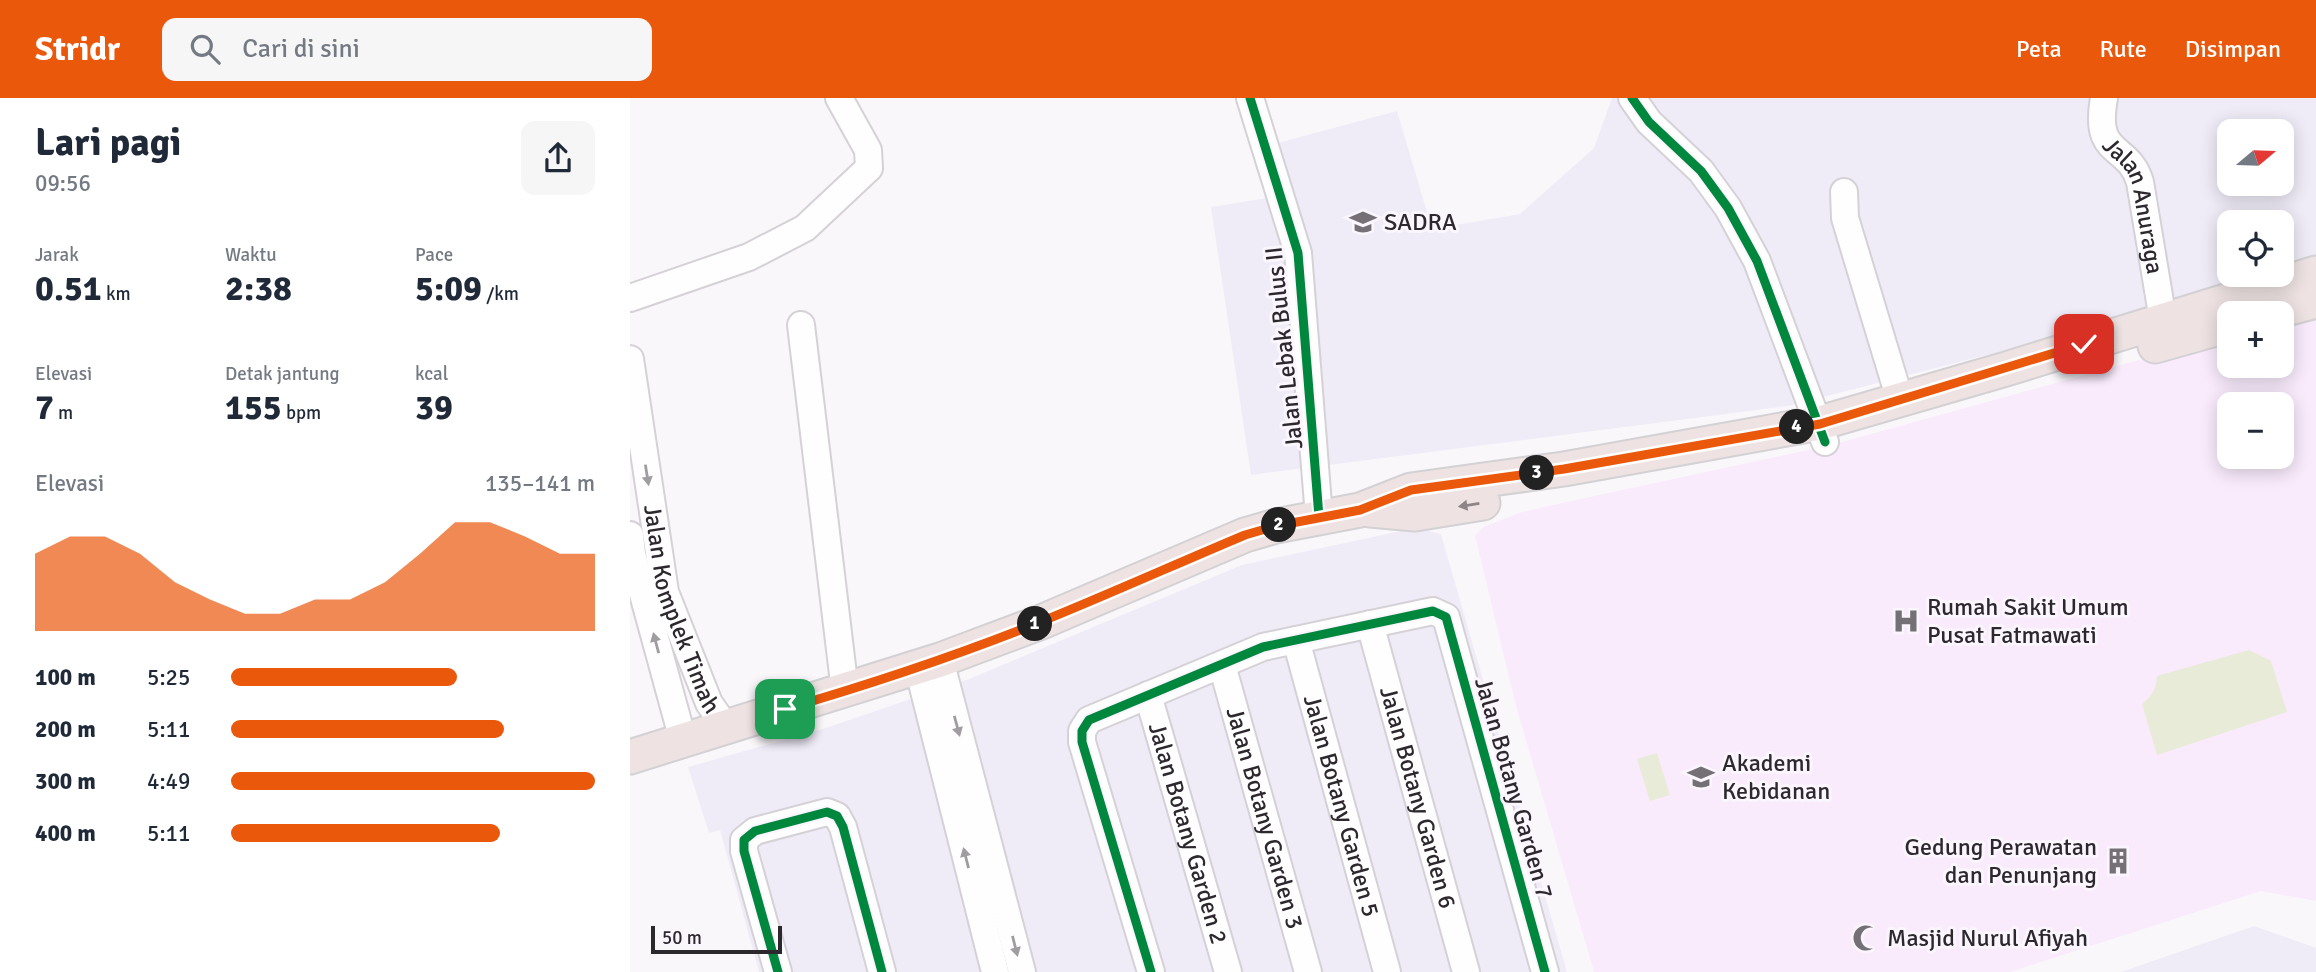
<!DOCTYPE html>
<html lang="id">
<meta charset="utf-8">
<style>
body{margin:0;font-family:Signika,sans-serif;background:#f6f6f7;color:#1f2937;height:100vh;display:flex;flex-direction:column;font-size:26px;white-space:nowrap}
*{box-sizing:border-box;margin:0}
p{font-size:23px;color:#747a83}
.icon{flex:none;width:38px;height:38px;fill:none;stroke:currentColor;stroke-width:2;stroke-linecap:round;stroke-linejoin:round}
.map{position:relative;flex:1;overflow:hidden}
.sheet{display:flex;flex-direction:column;background:#fff;width:630px}
.sheet>*{flex:none}
.needle{width:46px;rotate:71deg}
.controls{position:absolute;left:1587px;top:21px;display:grid;gap:14px}
.controls a{display:grid;place-items:center;width:77px;height:77px;border-radius:14px;background:#fff;box-shadow:0 4px 18px #0003;font-size:35px}
.scale{position:absolute;left:21px;bottom:18px;width:131px;box-sizing:border-box;padding-left:7px;border:4px solid #2d272e;border-top:0;font-size:19px;line-height:24px;white-space:nowrap;color:#2d272e;-webkit-text-stroke:5px #fbf5fd;paint-order:stroke}
.pin{position:absolute;display:grid;place-items:center;width:60px;height:60px;color:#fff;margin:-30px;border-radius:14px;box-shadow:0 4px 10px #0006}
.km{position:absolute;width:35px;height:35px;margin:-18px;border-radius:50%;background:#222;color:#fff;font-size:19px;line-height:35px;text-align:center}
.round{display:grid;place-items:center;flex:none;width:74px;height:74px;border-radius:14px;background:#f6f6f7}
.summary{display:flex;align-items:center;justify-content:space-between;height:119px;padding:0 35px}
h1{font-size:38px;font-weight:700;line-height:52px}
.stats{display:grid;grid-template-columns:repeat(3,1fr);gap:10px;height:119px;padding:7px 35px}
.stats div{display:grid;align-content:center}
.stats b{font-size:35px;font-weight:700}
.stats small{font-size:19px;font-weight:400}
.stats p{font-size:19px}
.chart{height:196px;padding:14px 35px}
.chart p{display:flex;justify-content:space-between}
.chart svg{width:100%;height:126px;margin-top:7px;fill:#ea580c;opacity:.7}
ul{padding:0 35px;list-style:none;font-size:23px}
li{display:grid;grid-template-columns:112px 84px 1fr;align-items:center;height:52px}
li i{height:18px;border-radius:9px;background:#ea580c}
header{display:flex;align-items:center;gap:42px;box-sizing:border-box;height:98px;padding:0 35px;background:#ea580c;color:#fff}
header strong{font-size:33px}
nav{display:flex;gap:38px;margin-inline-start:auto;font-size:24px}
.search{width:490px;height:63px;background:#f6f6f7;display:flex;align-items:center;gap:18px;box-sizing:border-box;padding:0 24px;border-radius:14px;color:#747a83;font-size:26px}
main{display:flex;flex:1;min-height:0}
.map>svg:first-child{display:block}
.commercial{fill:#efecf8;fill-rule:evenodd}
.built{fill:#f9ebfc;fill-rule:evenodd}
.green{fill:#e8ebd7}
.lines{fill:none;stroke-linecap:round;stroke-linejoin:round}
.minor-casing{stroke:#d5d1d6;stroke-width:30}
.major-casing{stroke:#d3d1d4;stroke-width:37}
.minor{stroke:#fefefe;stroke-width:26}
.major{stroke:#eee3e2;stroke-width:33}
.cycleway-casing{stroke:#fbf5fd;stroke-width:13}
.cycleway{stroke:#00873e;stroke-width:9}
.oneway{fill:#a09da0}
.oneway2{fill:#8e8588}
.route-casing{stroke:#fff;stroke-width:14}
.route{stroke:#ea580c;stroke-width:9}
.labels{text-anchor:middle;dominant-baseline:central;stroke-width:6;stroke-linejoin:round;paint-order:stroke}
.street-label{font-size:24px;fill:#2d272e;stroke:#fbf5fd}
.poi-label{font-size:24px;fill:#2d272e;stroke:#fbf5fd;text-anchor:start}
</style>
<header>
<strong>Stridr</strong>
<div class="search"><svg class="icon" aria-label="search" viewBox="0 0 24 24"><circle cx="10" cy="10" r="6"/><path d="M15 15l6 6"/></svg>Cari di sini</div>
<nav><a>Peta</a><a>Rute</a><a>Disimpan</a></nav>
</header>
<main>
<section class="sheet">
<div class="summary"><div><h1>Lari pagi</h1><p>09:56</p></div><a class="round"><svg class="icon" aria-label="share" viewBox="0 0 24 24"><path d="M12 15V3M7 8l5-5 5 5M5 13v7h14v-7"/></svg></a></div>
<div class="stats">
<div><p>Jarak</p><b>0.51<small> km</small></b></div>
<div><p>Waktu</p><b>2:38</b></div>
<div><p>Pace</p><b>5:09<small> /km</small></b></div>
</div>
<div class="stats">
<div><p>Elevasi</p><b>7<small> m</small></b></div>
<div><p>Detak jantung</p><b>155<small> bpm</small></b></div>
<div><p>kcal</p><b>39</b></div>
</div>
<div class="chart"><p><span>Elevasi</span>135–141 m</p>
<svg viewBox="0 0 160 44" preserveAspectRatio="none"><path d="M0 44V17L10 11L20 11L30 17L40 27L50 33L60 38L70 38L80 33L90 33L100 27L110 17L120 6L130 6L140 11L150 17L160 17V44z"/></svg>
</div>
<ul>
<li><b>100 m</b>5:25<i style="width:62%"></i></li>
<li><b>200 m</b>5:11<i style="width:75%"></i></li>
<li><b>300 m</b>4:49<i style="width:100%"></i></li>
<li><b>400 m</b>5:11<i style="width:74%"></i></li>
</ul>
</section>
<div class="map">
<svg width="1686" height="874" viewBox="0 0 1686 874">
<rect width="100%" height="100%" fill="#faf7fb"/>
<!-- commercial -->
<path class="commercial" d="M982,0H1686V159L1652,170V124H1600V177H1630L1446,234L1158,308L621,377L581,109L657,97L644,46L767,13L802,131L890,116L964,50ZM1600,33H1652V86H1600Z
M785,430L811,436L937,874H129L90,732L79,735L58,669L193,631L339,581L612,467Z
M1624,828L1686,850V874H1491Z"/>
<!-- built -->
<path class="built" d="M1686,213V803L1631,793L1380,874H964L886,608L845,438L853,429L889,415L918,408L1201,347L1599,237L1600,268H1652V222ZM1600,306H1652V359H1600Z"/>
<!-- green -->
<path class="green" d="M1619,552L1641,563L1657,614L1527,657L1512,606C1522,598 1526,591 1527,578Z
M1027,655L1040,697L1020,703L1007,661Z"/>
<g class="lines">
<!-- minor casing -->
<g class="minor-casing">
<g id="minor">
<path d="M620,0L668,155L689,419"/>
<path d="M1002,0L1019,24L1071,73L1098,110L1127,163L1195,344"/>
<path id="s1" d="M1474,0C1463,61 1498,44 1510,84L1533,222"/>
<path d="M1214,94L1215,120L1270,302"/>
<path d="M0,200L119,159L175,130L239,70L238,52L209,0"/>
<path d="M171,227L215,593"/>
<path id="s2" d="M0,261L35,494L79,605L95,628"/>
<path d="M0,437L2,456L53,642"/>
<path id="s3" d="M740,526L836,874"/>
<path id="s4" d="M666,542L757,874"/>
<path d="M310,562L392,874"/>
<path id="s5" d="M592,567L678,874"/>
<path d="M288,569L365,874"/>
<path id="s6" d="M518,597L598,874"/>
<path d="M148,874L114,753V742L125,733L197,714L207,718L213,729L252,874"/>
<path d="M521,874L452,644V633L459,622L633,549L803,513L816,519L915,874"/>
</g>
</g>
<!-- major casing -->
<g class="major-casing">
<path id="major" d="M1641,215L1686,203
M1525,248L1600,227
M740,412L785,416L853,405
M0,659L310,562L409,525L615,437L646,428L730,412L781,392L934,371L1190,325L1376,271L1686,175"/>
</g>
<!-- minor -->
<use href="#minor" class="minor"/>
<!-- major -->
<use href="#major" class="major"/>
<!-- cycleway casing -->
<g class="cycleway-casing">
<path id="cycleway" d="M620,0L668,155L689,419
M1002,0L1019,24L1071,73L1098,110L1127,163L1195,344
M148,874L114,753V742L125,733L197,714L207,718L213,729L252,874
M521,874L452,644V633L459,622L633,549L803,513L816,519L915,874"/>
</g>
<!-- cycleway -->
<use href="#cycleway" class="cycleway"/>
</g>
<!-- one-way arrows -->
<defs><path id="oneway-solid" d="M-6-.8H1V-3.2L6.5 0L1 3.2V.8H-6Z" transform="scale(1.75)"/></defs>
<g class="oneway">
<use href="#oneway-solid" transform="translate(17 377) rotate(81)"/>
<use href="#oneway-solid" transform="translate(26 545) rotate(-105)"/>
<use href="#oneway-solid" transform="translate(327 628) rotate(75)"/>
<use href="#oneway-solid" transform="translate(336 760) rotate(-104)"/>
<use href="#oneway-solid" transform="translate(385 848) rotate(76)"/>
</g>
<use class="oneway2" href="#oneway-solid" transform="translate(839 407) rotate(171)"/>
<g class="lines">
<!-- route casing -->
<g class="route-casing">
<path id="route" d="M155,611C241,586 325,558 408,525C477,497 546,466 615,437L646,428L730,412L781,392L934,371L1190,326L1454,246"/>
</g>
<!-- route -->
<use href="#route" class="route"/>
</g>
<!-- icons -->
<defs>
<g id="university-bare" transform="scale(2.1)"><path d="M0-5L7-2L0 1L-7-2ZM-4 1L0 2.5L4 1V4Q0 6-4 4Z" fill="#757076" stroke="#fbf5fd" stroke-width="2.5" paint-order="stroke"/></g>
<g id="hospital-bare" transform="scale(2.1)"><path d="M-5-5h3v3.5h4V-5h3V5h-3V1.5h-4V5h-3Z" fill="#757076" stroke="#fbf5fd" stroke-width="2.5" paint-order="stroke"/></g>
<g id="building-bare" transform="scale(2.1)"><path d="M-4-6H4V6H1V3H-1V6H-4ZM-2.5-4.3h1.7v1.8h-1.7ZM.8-4.3h1.7v1.8H.8ZM-2.5-1h1.7V.8h-1.7ZM.8-1h1.7V.8H.8Z" fill="#757076" stroke="#fbf5fd" stroke-width="2.5" paint-order="stroke"/></g>
<g id="mosque-bare" transform="scale(2.1)"><path d="M3.5-4.9A6 6 0 1 0 3.5 4.9A5 5 0 1 1 3.5-4.9Z" fill="#757076" stroke="#fbf5fd" stroke-width="2.5" paint-order="stroke"/></g>
</defs>
<g fill-rule="evenodd">
<use href="#university-bare" x="733" y="124"/>
<use href="#hospital-bare" x="1276" y="523"/>
<use href="#university-bare" x="1071" y="679"/>
<use href="#building-bare" x="1488" y="763"/>
<use href="#mosque-bare" x="1236" y="840"/>
</g>
<g class="labels">
<!-- street labels -->
<g class="street-label">
<text stroke="none"><textPath href="#s1" startOffset="117">Jalan Anuraga</textPath></text>
<text transform="translate(654 250) rotate(-96)">Jalan Lebak Bulus II</text>
<text stroke="none"><textPath href="#s2" startOffset="256">Jalan Komplek Timah</textPath></text>
<text transform="translate(884 690) rotate(74)">Jalan Botany Garden 7</text>
<text stroke="none"><textPath href="#s3" startOffset="180">Jalan Botany Garden 6</textPath></text>
<text stroke="none"><textPath href="#s4" startOffset="172">Jalan Botany Garden 5</textPath></text>
<text stroke="none"><textPath href="#s5" startOffset="159">Jalan Botany Garden 3</textPath></text>
<text stroke="none"><textPath href="#s6" startOffset="144">Jalan Botany Garden 2</textPath></text>
</g>
<!-- poi labels -->
<g class="poi-label">
<text x="754" y="124">SADRA</text>
<text x="1297" y="509">Rumah Sakit Umum<tspan x="1297" dy="28">Pusat Fatmawati</tspan></text>
<text x="1092" y="665">Akademi<tspan x="1092" dy="28">Kebidanan</tspan></text>
<text x="1467" y="749" text-anchor="end">Gedung Perawatan<tspan x="1467" dy="28">dan Penunjang</tspan></text>
<text x="1257" y="840">Masjid Nurul Afiyah</text>
</g>
</g>
</svg>
<div class="controls">
<a><svg class="needle" viewBox="-14 -14 28 28"><path d="M0-13l5 13h-10z" fill="#e53935"/><path d="M0 13l5-13h-10z" fill="#747a83"/></svg></a>
<a><svg class="icon" aria-label="locate" viewBox="0 0 24 24"><circle cx="12" cy="12" r="6"/><path d="M12 2v4M12 18v4M2 12h4M18 12h4"/></svg></a>
<a>+</a>
<a>−</a>
</div>
<div class="scale">50 m</div>
<div class="pin" style="left:155px;top:611px;background:#1e9e55"><svg class="icon" aria-label="arrive" viewBox="0 0 24 24"><path d="M6 21V4h12l-3 4 3 4H6"/></svg></div>
<div class="pin" style="left:1454px;top:246px;background:#d93025"><svg class="icon" aria-label="check" viewBox="0 0 24 24"><path d="M5 12l5 5 9-10"/></svg></div>
<b class="km" style="left:405px;top:526px">1</b>
<b class="km" style="left:649px;top:427px">2</b>
<b class="km" style="left:907px;top:375px">3</b>
<b class="km" style="left:1167px;top:329px">4</b>
</div>
</main>
